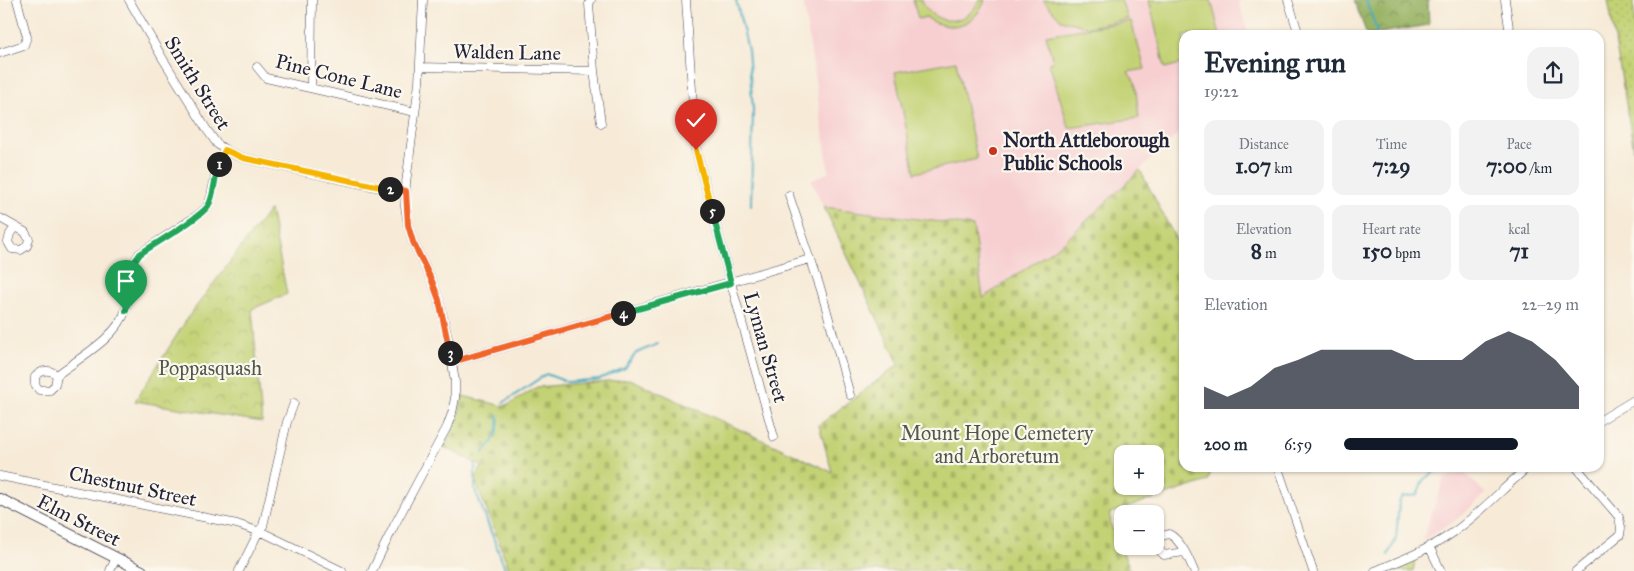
<!DOCTYPE html>
<meta charset="utf-8">
<style>
body{margin:0;font-family:"IM FELL Great Primer",serif;background:#f2f2f3;color:#1f2937;height:100vh;display:flex;flex-direction:column;font-size:19px;white-space:nowrap}
*{box-sizing:border-box;margin:0}
p{font-size:16px;color:#747a83}
.icon{flex:none;width:28px;height:28px;fill:none;stroke:currentColor;stroke-width:2;stroke-linecap:round;stroke-linejoin:round}
.map{position:relative;flex:1;overflow:hidden}
.side{position:absolute;left:1179px;top:30px;width:425px;height:442px;display:flex;flex-direction:column;background:#fff;border-radius:15px;box-shadow:0 1px 4px #0004}
.side>*{flex:none}
.controls{position:absolute;left:1114px;top:445px;display:grid;gap:10px}
.controls a{display:grid;place-items:center;width:50px;height:50px;border-radius:10px;background:#fff;box-shadow:0 1px 4px #0004;font-size:25px}
.pin{position:absolute;display:grid;place-items:center;width:42px;height:42px;color:#fff;margin:-51px -21px;border-radius:50% 50% 50% 0;rotate:-45deg;box-shadow:0 0 5px #0007}
.pin .icon{rotate:45deg}
.km{position:absolute;width:25px;height:25px;margin:-12px;border-radius:50%;background:#222;color:#fff;font-size:14px;line-height:25px;text-align:center}
.round{display:grid;place-items:center;flex:none;width:52px;height:52px;border-radius:15px;background:#f2f2f3}
.head{display:flex;align-items:center;justify-content:space-between;height:85px;padding:0 25px}
h1{font-size:28px;font-weight:800;line-height:38px}
.metrics{display:grid;grid-template-columns:repeat(3,1fr);gap:8px;height:85px;padding:5px 25px}
.metrics div{display:grid;align-content:center;border-radius:12px;background:#f2f2f3;text-align:center}
.metrics b{font-size:21px;font-weight:800}
.metrics small{font-size:14px;font-weight:400}
.metrics p{font-size:14px}
.chart{height:140px;padding:10px 25px}
.chart p{display:flex;justify-content:space-between}
.chart svg{width:100%;height:90px;margin-top:5px;fill:#111827;opacity:.7}
ul{padding:0 25px;list-style:none;font-size:16px}
li{display:grid;grid-template-columns:80px 60px 1fr;align-items:center;height:38px}
li i{height:12px;border-radius:6px;background:#111827}
.map>svg:first-child{display:block}
.built{fill:#f7cfd1}
.grass{fill:url(#grass-dots);stroke:#727a58}
.forest{fill:url(#forest-crowns);stroke:#5e6b50}
.cemetery{fill:url(#cemetery-stones);stroke:#727a58;fill-rule:evenodd}
.park{fill:url(#park-crowns);stroke:#727a58}
.garden{fill:#c3d274;stroke:#727a58}
.lines{fill:none;stroke-linecap:round;stroke-linejoin:round}
.stream{stroke:#40aabf;stroke-width:2}
.minor-casing{stroke:#424053;stroke-width:9}
.major-casing{stroke:#424053;stroke-width:12}
.minor{stroke:#fff;stroke-width:8}
.major{stroke:#fff;stroke-width:10}
.split-1-casing{stroke:#fff;stroke-width:10}
.split-2-casing{stroke:#fff;stroke-width:10}
.split-3-casing{stroke:#fff;stroke-width:10}
.split-4-casing{stroke:#fff;stroke-width:10}
.split-5-casing{stroke:#fff;stroke-width:10}
.split-6-casing{stroke:#fff;stroke-width:10}
.split-1{stroke:#22a559;stroke-width:6}
.split-2{stroke:#f5b400;stroke-width:6}
.split-3{stroke:#f0652b;stroke-width:6}
.split-4{stroke:#f0652b;stroke-width:6}
.split-5{stroke:#22a559;stroke-width:6}
.split-6{stroke:#f5b400;stroke-width:6}
.poi-dot{fill:#c8321e;stroke:#fbf7ec;stroke-width:2}
.labels{text-anchor:middle;dominant-baseline:central;stroke-width:4.5;stroke-linejoin:round;paint-order:stroke}
.street-label{font-size:20px;fill:#22223b;stroke:#fbf7ec}
.poi-label{font-size:20px;font-weight:bold;fill:#22223b;stroke:#fbf7ec;text-anchor:start}
.park-label{font-size:20px;fill:#52574c;stroke:#fbf7ec}
</style>
<div class="map">
<svg width="1634" height="571" viewBox="0 0 1634 571">
<defs>
<pattern id="grass-dots" width="8" height="8" patternUnits="userSpaceOnUse" patternTransform="scale(1.25)"><rect width="8" height="8" fill="#c3d274"/><path d="M2 2h.1M6 6h.1" fill="none" stroke="#a7b465" stroke-width="1.8" stroke-linecap="round"/></pattern>
<pattern id="forest-crowns" width="20" height="18" patternUnits="userSpaceOnUse" patternTransform="scale(1.25)"><rect width="20" height="18" fill="#9ab466"/><path d="M2 6a3 3 0 1 1 6 0M12 15a3 3 0 1 1 6 0" fill="none" stroke="#7d9255"/></pattern>
<pattern id="cemetery-stones" width="16" height="16" patternUnits="userSpaceOnUse" patternTransform="scale(1.25)"><rect width="16" height="16" fill="#c3d274"/><path d="M2 7V4a2 2 0 0 1 4 0v3zM10 15v-3a2 2 0 0 1 4 0v3z" fill="#a7b465"/></pattern>
<pattern id="park-crowns" width="20" height="18" patternUnits="userSpaceOnUse" patternTransform="scale(1.25)"><rect width="20" height="18" fill="#c3d274"/><path d="M2 6a3 3 0 1 1 6 0M12 15a3 3 0 1 1 6 0" fill="none" stroke="#a7b465"/></pattern>
</defs>
<rect width="100%" height="100%" fill="#fbf7ec"/>
<filter id="ink" filterUnits="userSpaceOnUse"><feTurbulence type="fractalNoise" baseFrequency=".02" numOctaves="2"/><feDisplacementMap in="SourceGraphic" scale="10" xChannelSelector="R" yChannelSelector="G"/><feConvolveMatrix kernelMatrix="1 2 1 2 8 2 1 2 1" color-interpolation-filters="sRGB"/></filter>
<filter id="wash" filterUnits="userSpaceOnUse"><feTurbulence type="fractalNoise" baseFrequency=".0096" numOctaves="4" result="noise"/><feDisplacementMap in="SourceGraphic" scale="20" xChannelSelector="R" yChannelSelector="G"/><feGaussianBlur stdDeviation="1.12" result="paint"/><feColorMatrix in="noise" values="0 0 0 0 0 0 0 0 0 0 0 0 0 0 0 0 0 1.4 0 .05"/><feComposite in="paint" operator="in"/></filter>
<g filter="url(#wash)">
<rect width="100%" height="100%" fill="#f7ebd8"/>
<!-- built -->
<path class="built" d="M803,0H1238L1249,35H1184V132L1182,130L1064,242L983,299L973,226L824,207L811,181L829,172Z
M1464,472L1486,494L1452,523L1422,541L1444,478Z"/>
<!-- grass -->
<path class="grass" d="M1608,0H1634V150Z"/>
<!-- forest -->
<path class="forest" d="M1354,0H1428L1429,25L1367,35Z"/>
<!-- cemetery -->
<path class="cemetery" d="M1140,170L1184,255V468H1212L1208,481L1110,513L1111,526L1131,571H510L475,480L482,466L444,447L458,418L463,396L503,406L510,404L537,387L630,379L832,472L819,425L899,364L824,207L973,226L983,298L1064,242ZM1122,454H1155V486H1122Z"/>
<!-- park -->
<path class="park" d="M270,209L287,294L252,309L262,422L135,401L189,316Z
M1415,559L1413,571H1387Z"/>
<!-- garden -->
<path class="garden" d="M913,0H922C932,27 968,27 979,0H985C976,26 948,34 926,17L918,19Z
M1043,0H1121L1128,19L1088,27L1061,20Z
M1149,0H1211L1220,35H1184V63L1165,68Z
M1131,21L1145,69L1128,72L1135,82L1139,118L1069,128L1049,63L1053,62L1046,35Z
M956,61L977,159L915,173L895,72Z"/>
<g class="lines">
<!-- stream -->
<path class="stream" d="M736,0L748,50L753,109L751,206
M1366,0L1376,28V35
M503,403L546,374L567,382L599,379L625,368L636,353L658,344
M483,453C494,441 501,432 498,415
M475,464V490L506,571
M1388,555L1396,539L1399,502L1402,497L1417,495L1423,480L1440,468"/>
</g>
</g>
<g filter="url(#ink)">
<g class="lines">
<!-- minor casing -->
<g class="minor-casing">
<path id="minor" d="M129,0L163,59L207,130L217,144L229,152L243,158L381,188L406,191
M591,0L589,4L594,71L601,123
M686,0L696,150L731,283L774,437
M1288,0L1299,35
M1505,0L1510,35
M0,53L24,45L27,37L17,0
M257,67L266,78L415,112
M420,67L594,71
M311,88L312,0
M789,195L821,290L850,395
M0,218L25,232L29,239L27,246L21,250L12,249L8,242L10,234L15,227
M452,362L810,259
M57,375L55,385L50,390H39L35,384V377C42,369 49,369 57,375C79,358 118,337 126,309C131,289 127,272 139,254L198,215L207,207L211,197L217,167L225,150
M1599,421L1634,400
M1278,468L1313,571
M0,476L237,524L266,534L342,571
M1429,546L1441,571
M1184,552L1164,555C1157,549 1158,546 1159,537L1169,534C1181,540 1189,559 1194,571
M110,571L116,558
M239,571L259,531L263,526L287,422L294,403
M372,571L394,526L447,427L452,413L455,398V382L449,343L439,300L432,281L413,242L408,225L405,206L406,183L419,83L423,0
M1375,571C1401,560 1428,550 1451,534C1479,515 1502,489 1527,468
M1576,571L1620,535L1621,528L1619,517L1577,468"/>
</g>
<!-- major casing -->
<g class="major-casing">
<path id="major" d="M0,499L142,571"/>
</g>
<!-- minor -->
<use href="#minor" class="minor"/>
<!-- major -->
<use href="#major" class="major"/>
</g>
</g>
<g class="lines" filter="url(#ink)">
<!-- split-1 casing -->
<g class="split-1-casing">
<path id="split-1" d="M126,311L130,276L133,264L140,254C154,244 199,219 208,206C215,195 214,177 219,164"/>
</g>
<!-- split-2 casing -->
<g class="split-2-casing">
<path id="split-2" d="M219,164L225,150L243,158L390,189"/>
</g>
<!-- split-3 casing -->
<g class="split-3-casing">
<path id="split-3" d="M390,189L406,191L408,225L413,242L432,281L439,300L450,353"/>
</g>
<!-- split-4 casing -->
<g class="split-4-casing">
<path id="split-4" d="M450,353L452,362L623,313"/>
</g>
<!-- split-5 casing -->
<g class="split-5-casing">
<path id="split-5" d="M623,313L731,283L712,211"/>
</g>
<!-- split-6 casing -->
<g class="split-6-casing">
<path id="split-6" d="M696,150L712,211"/>
</g>
<!-- split-1 -->
<use href="#split-1" class="split-1"/>
<!-- split-2 -->
<use href="#split-2" class="split-2"/>
<!-- split-3 -->
<use href="#split-3" class="split-3"/>
<!-- split-4 -->
<use href="#split-4" class="split-4"/>
<!-- split-5 -->
<use href="#split-5" class="split-5"/>
<!-- split-6 -->
<use href="#split-6" class="split-6"/>
</g>
<!-- markers -->
<circle class="poi-dot" cx="993" cy="151" r="5"/>
<g class="labels">
<!-- street labels -->
<g class="street-label">
<text transform="translate(507 52) rotate(1)">Walden Lane</text>
<text transform="translate(339 76) rotate(14)">Pine Cone Lane</text>
<text transform="translate(198 83) rotate(58)">Smith Street</text>
<text transform="translate(766 347) rotate(74)">Lyman Street</text>
<text transform="translate(133 486) rotate(12)">Chestnut Street</text>
<text transform="translate(79 520) rotate(27)">Elm Street</text>
</g>
<!-- poi labels -->
<g class="poi-label">
<text x="1003" y="140">North Attleborough<tspan x="1003" dy="23">Public Schools</tspan></text>
</g>
<!-- park labels -->
<g class="park-label">
<text x="210" y="368">Poppasquash</text>
<text x="997" y="433">Mount Hope Cemetery<tspan x="997" dy="23">and Arboretum</tspan></text>
</g>
</g>
</svg>
<div class="controls">
<a>+</a>
<a>−</a>
</div>
<div class="pin" style="left:126px;top:311px;background:#1e9e55"><svg class="icon" aria-label="arrive" viewBox="0 0 24 24"><path d="M6 21V4h12l-3 4 3 4H6"/></svg></div>
<div class="pin" style="left:696px;top:150px;background:#d93025"><svg class="icon" aria-label="check" viewBox="0 0 24 24"><path d="M5 12l5 5 9-10"/></svg></div>
<b class="km" style="left:219px;top:164px">1</b>
<b class="km" style="left:390px;top:189px">2</b>
<b class="km" style="left:450px;top:353px">3</b>
<b class="km" style="left:623px;top:313px">4</b>
<b class="km" style="left:712px;top:211px">5</b>
<section class="side">
<div class="head"><div><h1>Evening run</h1><p>19:22</p></div><a class="round"><svg class="icon" aria-label="share" viewBox="0 0 24 24"><path d="M12 15V3M7 8l5-5 5 5M5 13v7h14v-7"/></svg></a></div>
<div class="metrics">
<div><p>Distance</p><b>1.07<small> km</small></b></div>
<div><p>Time</p><b>7:29</b></div>
<div><p>Pace</p><b>7:00<small> /km</small></b></div>
</div>
<div class="metrics">
<div><p>Elevation</p><b>8<small> m</small></b></div>
<div><p>Heart rate</p><b>150<small> bpm</small></b></div>
<div><p>kcal</p><b>71</b></div>
</div>
<div class="chart"><p><span>Elevation</span>22–29 m</p>
<svg viewBox="0 0 160 44" preserveAspectRatio="none"><path d="M0 44V33L10 38L20 33L30 24L40 20L50 15L60 15L70 15L80 15L90 20L100 20L110 20L120 11L130 6L140 11L150 20L160 33V44z"/></svg>
</div>
<ul>
<li><b>200 m</b>6:59<i style="width:74%"></i></li>
</ul>
</section>
</div>
